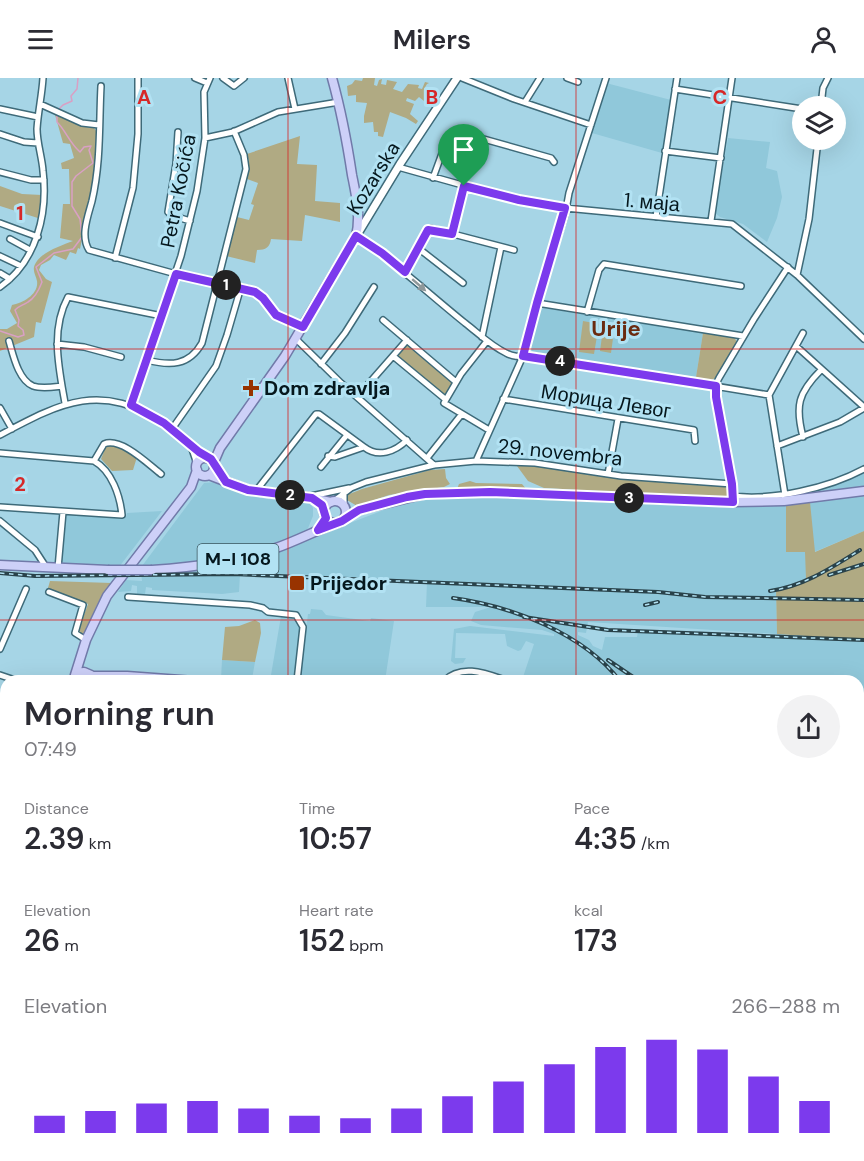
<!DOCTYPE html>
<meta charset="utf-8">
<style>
body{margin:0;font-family:"DM Sans",sans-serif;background:#f2f2f3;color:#2b2b33;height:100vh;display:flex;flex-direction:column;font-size:22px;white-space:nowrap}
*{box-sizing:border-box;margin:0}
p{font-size:20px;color:#7c7c81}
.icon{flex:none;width:33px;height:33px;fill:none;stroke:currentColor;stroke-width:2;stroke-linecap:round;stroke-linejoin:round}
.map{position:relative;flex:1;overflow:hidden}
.details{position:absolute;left:0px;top:597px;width:864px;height:486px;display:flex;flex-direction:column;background:#fff;border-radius:18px 18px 0 0;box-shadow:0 6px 24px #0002}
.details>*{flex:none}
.fabs{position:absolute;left:792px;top:18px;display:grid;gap:12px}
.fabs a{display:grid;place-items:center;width:54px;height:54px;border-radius:50%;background:#fff;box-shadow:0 6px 24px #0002;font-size:30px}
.pin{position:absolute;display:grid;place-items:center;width:51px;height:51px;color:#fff;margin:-62px -26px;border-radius:50% 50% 50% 0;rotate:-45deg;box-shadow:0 0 6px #0007}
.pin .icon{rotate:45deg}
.km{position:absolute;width:30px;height:30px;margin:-15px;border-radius:50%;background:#222;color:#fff;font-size:16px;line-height:30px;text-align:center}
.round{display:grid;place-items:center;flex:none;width:63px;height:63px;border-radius:32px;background:#f2f2f3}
.overview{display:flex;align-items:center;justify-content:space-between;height:102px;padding:0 24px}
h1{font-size:33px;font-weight:600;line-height:45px}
.metrics{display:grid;grid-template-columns:repeat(3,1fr);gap:9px;height:102px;padding:6px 24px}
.metrics div{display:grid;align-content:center}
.metrics b{font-size:30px;font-weight:600}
.metrics small{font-size:16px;font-weight:400}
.metrics p{font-size:16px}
.chart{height:168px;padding:12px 24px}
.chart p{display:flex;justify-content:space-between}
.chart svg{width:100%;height:108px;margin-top:6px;stroke:#7c3aed;stroke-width:6}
header{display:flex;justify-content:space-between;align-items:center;height:78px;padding:0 24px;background:#fff;font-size:27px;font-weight:600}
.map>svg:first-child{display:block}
.built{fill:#90c8da;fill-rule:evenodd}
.green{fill:#b0aa83}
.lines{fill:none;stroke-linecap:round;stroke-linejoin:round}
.stream{stroke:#d9a0c4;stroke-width:1.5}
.street-casing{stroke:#3e6a79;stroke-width:8}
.secondary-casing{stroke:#3e6a79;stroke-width:10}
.primary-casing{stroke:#717aa9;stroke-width:11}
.street{stroke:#fff;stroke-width:5}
.secondary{stroke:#fff;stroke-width:7}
.primary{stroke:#cdd0f8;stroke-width:8}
.rail-casing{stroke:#29424a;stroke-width:4}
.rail{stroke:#b2e2f3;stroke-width:1.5;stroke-dasharray:4.5;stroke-linecap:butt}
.primary-bridge-casing{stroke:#717aa9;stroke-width:11;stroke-linecap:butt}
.primary-bridge{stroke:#cdd0f8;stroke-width:8}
.oneway{fill:#8e9799}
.route-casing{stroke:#fff;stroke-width:12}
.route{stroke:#7c3aed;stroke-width:8}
.grid{fill:none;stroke:#d62828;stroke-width:1.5;stroke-opacity:0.55}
.poi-dot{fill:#983300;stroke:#b2e2f3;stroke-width:2}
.labels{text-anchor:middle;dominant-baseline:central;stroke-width:6;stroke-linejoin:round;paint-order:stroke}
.shield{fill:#b2e2f3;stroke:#39545d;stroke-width:1.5}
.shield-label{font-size:18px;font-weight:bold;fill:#05171d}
.street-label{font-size:20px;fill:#05171d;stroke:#b2e2f3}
.poi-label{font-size:20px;font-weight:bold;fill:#05171d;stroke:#b2e2f3;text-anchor:start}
.quarter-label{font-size:22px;font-weight:bold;fill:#6b2b10;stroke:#b2e2f3}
.grid-label{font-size:20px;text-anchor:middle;font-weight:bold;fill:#d62828;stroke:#b2e2f3;stroke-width:6;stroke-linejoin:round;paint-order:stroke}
</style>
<header><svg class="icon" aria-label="menu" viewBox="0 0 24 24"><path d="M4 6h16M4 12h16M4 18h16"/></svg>Milers<svg class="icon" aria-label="person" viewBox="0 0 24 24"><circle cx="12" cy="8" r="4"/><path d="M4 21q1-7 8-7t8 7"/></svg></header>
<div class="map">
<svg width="864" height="1083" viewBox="0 0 864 1083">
<rect width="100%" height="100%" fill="#a6d5e6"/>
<!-- built -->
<path class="built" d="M606,5L671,22L662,75L592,55Z
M728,60L770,64L766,90L777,93L782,119L777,140L767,164L743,146L720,139L715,135Z
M543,230L703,255L696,299L533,275L530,268L540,233Z
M864,394V453L814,474L806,502L776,511L777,556L864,562V669L858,676V603H525L522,602L534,566L526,563L521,572L518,573L507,568L505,556L456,555L455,580H466L463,585L455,586L451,583L454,551L470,548L554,558V556L542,552L481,547L471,543L475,534L491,529H426L427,504L240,497L239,514L222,516L152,512V510L146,509L145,516H137V508L132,507L131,513L118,514L126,502L142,503L141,495L278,473L394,428L431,419H488L736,428L786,427L809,425V414ZM588,544L777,556V559L638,553L637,559H605L602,572L593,568L589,562L578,557V554L586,555Z
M217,404L241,415L267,421L309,424L313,430V438L306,455L253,474L213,483L142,488L204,405Z
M162,433L119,489L61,487L65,436L126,439L127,435Z
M311,531L322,532L326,537L370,543L371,540L394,543L385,603H302L300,597L308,536H310Z
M281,538L296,541L301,548L295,600L291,603L274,602L271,597Z
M222,582L255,584L252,601L249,603L221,601Z
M864,777V940L858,941V778Z
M0,960H6V1045L0,1046Z
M546,1077H651L648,1083H553L544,1080Z"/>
<!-- green -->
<path class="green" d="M363,0H375L374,7L377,8L379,2L382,1L381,6L386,7L387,2L397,4L393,11L402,14L408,6L419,7L418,10L422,11L425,4L429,5L427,6L424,11L436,19L429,27L419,19L415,23L407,20L406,23L414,26L410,36L418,43L416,46L406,40L390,34L383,59L378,58V54H374L373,44L364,45V38L367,25L356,24V17L348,18L347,8L352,6L355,2L362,3Z
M54,33L85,49L94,50L97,54V85L80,171L78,170L76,176L70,174L66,182L54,177L50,182L41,187L39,192L46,201L52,204L41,245L36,244L34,259L0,273V251H7L17,245L10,233L12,227C23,225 39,216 37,203C36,198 33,194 34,189C38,175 60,168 73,163L60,160L63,126H70L69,91H62L61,85L74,80L70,66L63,65Z
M300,58L297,86L317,87L315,123L340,125V144L305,137L302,163L271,161C270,169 266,172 257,172L255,185L226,178L237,139L249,142L254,127L251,126L258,105L247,101L249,83L247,76Z
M0,108L22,116L42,117L41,141L0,128Z
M583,243L599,246L594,276L579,274Z
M603,251L614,253L611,275L600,273Z
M703,255L734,259L737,264L715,300L710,303L696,299Z
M405,267H409L452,303L453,307L448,315L442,316L398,281L396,276Z
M115,366L137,379L133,392L112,393L101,381L106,368Z
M517,388H532L598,398L722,407L729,412L726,420L544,410L528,403Z
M445,391L446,400L450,406L444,409L389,417L357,428L347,422V417L362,411L430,392Z
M470,403L476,405L522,406L528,413L457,411L459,406Z
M810,424L815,474L864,453V562L777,556L776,511L793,507L806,501L805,474H786V427Z
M50,503L112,505L83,557L79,555V551L88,526L48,510Z
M255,542L260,545L261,555L255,584L222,582L225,549L239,548Z
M864,728V777L858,778V735Z
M0,872H6V914H0Z
M864,940V1083H669L671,1077H858V941Z"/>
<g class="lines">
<!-- stream -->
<path class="stream" d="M59,31L63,27L72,23L71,18L77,11L78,0
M0,253L18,259L24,257L23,252L18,248L19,242L15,232C20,227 22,228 28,224C35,220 39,212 42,204L36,189L54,175L73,171L82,159L80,141L72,128V104L76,98L93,85L89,72L91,68L84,69L80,74C69,64 66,53 57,44V36"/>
<!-- street casing -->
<g class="street-casing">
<path id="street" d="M195,0L207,5
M223,0L234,8L244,0
M288,0L295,31
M462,0L514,21L591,47
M567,0L578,4
M101,8C99,47 101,84 92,123C88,138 80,158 89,172L176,196L249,211L263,220L276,237L303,249
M675,11L802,31
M525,24L540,0
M40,26L82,45L99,47
M821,28L823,10L828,0
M0,31L38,39
M178,54L176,86L168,134L171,137L190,143
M0,56L24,64L38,65
M205,60L233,54L278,34L339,24
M665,73L721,80
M398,89L473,110L555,129L732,146L797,197L864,261
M0,94L31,102H44
M433,100L448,59L455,53L551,80L554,84
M656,139L677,0
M711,143L732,0
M0,145L38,159
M452,156L464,108
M356,158C395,184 429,216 465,245C478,255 491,268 506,275C515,280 523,278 533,278L769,317
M10,161L30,172
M418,170L463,205
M0,178L21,188
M115,180L133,110L138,56V0
M405,194L430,150L514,172
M0,195L10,201
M797,197L809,141L818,62
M0,209C37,183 48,135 43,93C42,79 37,65 37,51C38,34 42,17 43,0
M537,225L743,258
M587,234L599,192L604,186L741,208
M383,242L456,304
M482,259L501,169
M296,261L341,305L434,387
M9,263C13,276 18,302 33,308C42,311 53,309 62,308
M487,263L461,296L444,325L489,352
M57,266L84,269L121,279
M796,268L864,329
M393,278L445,321
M147,282C170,288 189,288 202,265L246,91L244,77L234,53
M321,286L345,255L374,209
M357,319L407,262
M503,321L694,352L695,363
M65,325C59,291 50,252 68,219L162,238
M131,327L181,178L197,113L205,60L204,14L210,0
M0,330L12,351
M172,351L216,288L227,257L241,209
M0,357C62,324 101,303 167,347C181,357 192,369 206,379
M803,359C795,328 798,315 821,292
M191,368L197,386
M777,368L840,344L864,330
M0,375L94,383C112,393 120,418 122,437L0,429
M328,378L335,379L364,369C378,380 395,374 407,362
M427,380L461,337
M94,383L104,366C121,359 148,386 161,396
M476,383L523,278L537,225L565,137L569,115L606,0
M321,389L347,357
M608,396L618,341
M256,413L316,336H319L364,369
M344,417V427
M311,418L349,410
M733,418C772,423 829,410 864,391
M334,423L351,410L366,404L434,387L476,383L535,385L621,398L732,406
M784,423L785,417L769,317L803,255
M733,424L732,406L716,319V306L719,300L754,241L788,189
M0,443L35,472L46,489
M58,490L63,434
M49,514L83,527L75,555L86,562
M128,519L250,527L263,530L268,534L296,537L303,549L297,603
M0,571L26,511
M0,597L18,603
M444,603C462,585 487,596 508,603
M0,689L6,693
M0,815L1,766H6
M858,1057L862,1083
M250,1077L256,1083
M497,1077L500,1083
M527,1077L544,1083
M160,1083L161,1077
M207,1083L220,1077
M325,1083L329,1077
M389,1083L393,1077
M462,1083L465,1077
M515,1083L518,1077
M763,1083L772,1077"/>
</g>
<!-- secondary casing -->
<g class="secondary-casing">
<path id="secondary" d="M357,157L400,86L457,0
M858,681L864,674
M0,920H6"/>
</g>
<!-- primary casing -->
<g class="primary-casing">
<path id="primary" d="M196 389a9 9 0 1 1 18 0a9 9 0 1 1-18 0Z
M214,384L220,370L285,278L356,158C361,138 356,117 352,97C347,64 341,32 332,0
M209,397L248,412L306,419L331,424
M324 434a11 11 0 1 1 22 0a11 11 0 1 1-22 0Z
M344,441L359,432L425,416L490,414L733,424L784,423L864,413
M0,487L108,492
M152,492C194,489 236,484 276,470C296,463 315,453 336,445
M75,597L86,562L107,518L191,409L197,392
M92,598H127L194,603
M72,603L77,595L84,594L91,597L94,603
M246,1083L247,1077"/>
</g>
<!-- street -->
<use href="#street" class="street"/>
<!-- secondary -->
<use href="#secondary" class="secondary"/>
<!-- primary -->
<use href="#primary" class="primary"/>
<!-- rail casing -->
<g class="rail-casing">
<path id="rail" d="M0,495L35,498L233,496L658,514L705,519L864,522
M829,497L864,486
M770,513C804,508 831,490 860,472
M453,520C511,528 583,555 620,603
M645,527L658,524
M524,539L608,552L864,562
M608,582L639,603
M770,1077L773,1083
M667,1083L670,1077"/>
</g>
<!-- rail -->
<use href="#rail" class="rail"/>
<!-- primary-bridge casing -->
<g class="primary-bridge-casing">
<path id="primary-bridge" d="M108,492H152"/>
</g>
<!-- primary-bridge -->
<use href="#primary-bridge" class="primary-bridge"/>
</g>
<!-- one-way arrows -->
<defs><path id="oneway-solid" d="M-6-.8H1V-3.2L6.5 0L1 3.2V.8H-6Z" transform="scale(1.5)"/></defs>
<use class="oneway" href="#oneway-solid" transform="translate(419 207) rotate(41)"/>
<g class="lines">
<!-- route casing -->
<g class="route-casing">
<path id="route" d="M464,108L519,122L565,130L537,225L523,278L716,308V319L732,406L733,424L490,414L425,416L407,419L359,432L342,443L318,452L326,440L322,427L312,420L248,412L226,404L211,381L199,374L164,345L131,327L176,196L255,214L263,220L276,237L303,249L356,158L382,175L405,194L428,152L452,156Z"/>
</g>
<!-- route -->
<use href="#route" class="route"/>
</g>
<!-- grid -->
<path class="grid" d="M288,0V603M576,0V603M0,271H864M0,542H864M0,812H6M858,812H864M288,1077V1083M576,1077V1083"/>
<!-- markers -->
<g class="poi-dot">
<path d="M248 301h6v6h6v6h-6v6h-6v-6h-6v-6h6z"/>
<rect x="289" y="497" width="16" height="16" rx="3"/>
</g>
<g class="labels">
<!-- shield labels -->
<rect class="shield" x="197.5" y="466" width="81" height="30" rx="4.5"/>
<g class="shield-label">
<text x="238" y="481">M-I 108</text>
</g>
<!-- street labels -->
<g class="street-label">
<text transform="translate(373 100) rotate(-58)">Kozarska</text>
<text transform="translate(178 113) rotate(-79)">Petra Kočića</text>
<text transform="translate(652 124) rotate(5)">1. маја</text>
<text transform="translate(606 323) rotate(9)">Морица Левог</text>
<text transform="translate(560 374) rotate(6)">29. novembra</text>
</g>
<!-- poi labels -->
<g class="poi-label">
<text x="264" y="310">Dom zdravlja</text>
<text x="310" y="505">Prijedor</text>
</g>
<!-- quarter labels -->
<g class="quarter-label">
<text x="616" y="250">Urije</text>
</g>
</g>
<g class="grid-label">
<text x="144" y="26">A</text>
<text x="432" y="26">B</text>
<text x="720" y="26">C</text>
<text x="20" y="142">1</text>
<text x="20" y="413">2</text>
</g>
</svg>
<div class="fabs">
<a><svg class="icon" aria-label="layers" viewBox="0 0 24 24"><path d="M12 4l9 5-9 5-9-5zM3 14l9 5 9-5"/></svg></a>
</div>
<div class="pin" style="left:464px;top:108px;background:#1e9e55"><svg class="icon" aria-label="arrive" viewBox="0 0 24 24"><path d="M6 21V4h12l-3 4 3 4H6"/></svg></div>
<b class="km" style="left:226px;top:207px">1</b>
<b class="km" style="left:290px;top:417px">2</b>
<b class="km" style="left:629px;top:420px">3</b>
<b class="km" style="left:560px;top:283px">4</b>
<section class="details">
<div class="overview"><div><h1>Morning run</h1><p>07:49</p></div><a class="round"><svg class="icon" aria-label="share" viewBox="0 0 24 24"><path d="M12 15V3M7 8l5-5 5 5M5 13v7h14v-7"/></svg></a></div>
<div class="metrics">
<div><p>Distance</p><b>2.39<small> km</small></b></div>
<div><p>Time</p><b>10:57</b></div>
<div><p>Pace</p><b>4:35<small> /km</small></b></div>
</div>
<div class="metrics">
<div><p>Elevation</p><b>26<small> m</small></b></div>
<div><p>Heart rate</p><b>152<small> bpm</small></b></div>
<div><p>kcal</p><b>173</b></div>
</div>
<div class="chart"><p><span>Elevation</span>266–288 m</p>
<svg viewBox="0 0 160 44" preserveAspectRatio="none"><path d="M5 44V37M15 44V35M25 44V32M35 44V31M45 44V34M55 44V37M65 44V38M75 44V34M85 44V29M95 44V23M105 44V16M115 44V9M125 44V6M135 44V10M145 44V21M155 44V31"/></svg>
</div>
</section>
</div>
